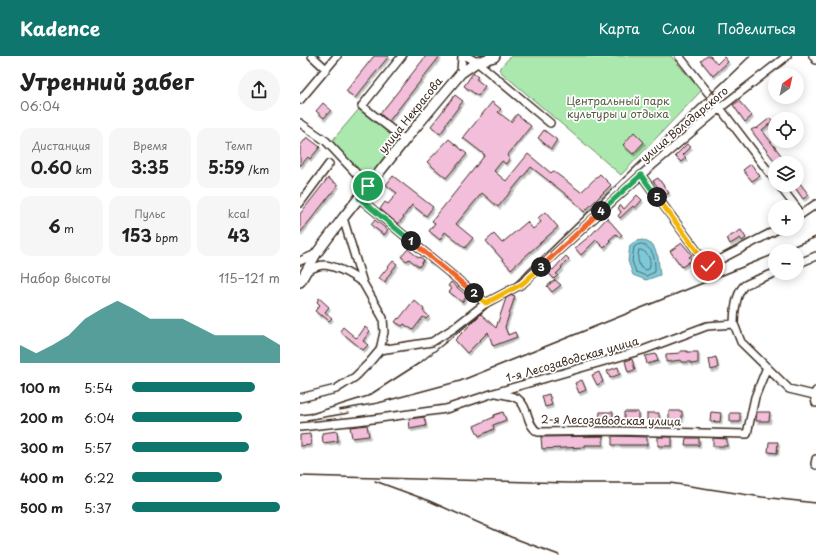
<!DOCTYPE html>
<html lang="ru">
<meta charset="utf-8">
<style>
body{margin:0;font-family:"Playpen Sans",sans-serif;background:#f6f6f6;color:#222;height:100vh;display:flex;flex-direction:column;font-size:15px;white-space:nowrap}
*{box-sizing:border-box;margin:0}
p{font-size:13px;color:#767676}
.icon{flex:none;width:22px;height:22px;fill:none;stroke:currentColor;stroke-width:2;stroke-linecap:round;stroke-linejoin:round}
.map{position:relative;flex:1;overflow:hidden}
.details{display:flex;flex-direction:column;background:#fff;width:300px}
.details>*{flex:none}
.needle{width:26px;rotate:33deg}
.fabs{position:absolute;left:468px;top:12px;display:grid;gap:8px}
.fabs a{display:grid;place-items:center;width:36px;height:36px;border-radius:50%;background:#fff;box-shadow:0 2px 10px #0003;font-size:20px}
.pin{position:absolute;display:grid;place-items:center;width:34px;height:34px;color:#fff;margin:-17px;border:2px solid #fff;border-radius:50%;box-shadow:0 1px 4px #0007}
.km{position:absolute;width:20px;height:20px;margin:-10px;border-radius:50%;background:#222;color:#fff;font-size:11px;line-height:20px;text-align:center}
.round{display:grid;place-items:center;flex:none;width:42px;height:42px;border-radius:21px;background:#f6f6f6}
.head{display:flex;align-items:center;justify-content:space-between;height:68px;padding:0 20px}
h1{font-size:22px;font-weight:700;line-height:30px}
.stats{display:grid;grid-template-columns:repeat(3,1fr);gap:6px;height:68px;padding:4px 20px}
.stats div{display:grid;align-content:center;border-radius:10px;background:#f6f6f6;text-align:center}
.stats b{font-size:17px;font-weight:700}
.stats small{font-size:11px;font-weight:400}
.stats p{font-size:11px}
.chart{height:112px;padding:8px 20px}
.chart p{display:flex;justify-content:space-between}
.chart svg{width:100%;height:72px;margin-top:4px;fill:#0f766e;opacity:.7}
ul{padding:0 20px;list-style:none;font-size:13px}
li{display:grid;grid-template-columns:64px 48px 1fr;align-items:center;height:30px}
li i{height:10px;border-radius:5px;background:#0f766e}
header{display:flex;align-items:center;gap:24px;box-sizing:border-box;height:56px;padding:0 20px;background:#0f766e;color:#fff}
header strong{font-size:19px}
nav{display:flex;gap:22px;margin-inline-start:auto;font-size:14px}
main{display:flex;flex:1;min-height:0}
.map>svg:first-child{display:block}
.green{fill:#abe8ae;stroke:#738966}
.water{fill:#7bc9da;stroke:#61898f}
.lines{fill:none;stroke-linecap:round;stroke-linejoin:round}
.shore{stroke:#556a69;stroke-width:1}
.building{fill:#f2beda;stroke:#3b2a1e;filter:url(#shadow)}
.minor-casing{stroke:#3b2a1e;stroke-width:10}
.major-casing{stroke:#3b2a1e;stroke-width:12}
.minor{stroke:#fff;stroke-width:7}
.major{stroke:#fff;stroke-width:9}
.rail{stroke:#3b2a1e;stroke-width:1.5}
.split-1-casing{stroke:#fff;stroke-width:8}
.split-2-casing{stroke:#fff;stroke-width:8}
.split-3-casing{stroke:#fff;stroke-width:8}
.split-4-casing{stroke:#fff;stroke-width:8}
.split-5-casing{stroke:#fff;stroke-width:8}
.split-6-casing{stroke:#fff;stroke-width:8}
.split-1{stroke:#22a559;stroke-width:5}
.split-2{stroke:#f0652b;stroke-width:5}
.split-3{stroke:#f5b400;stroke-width:5}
.split-4{stroke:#f0652b;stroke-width:5}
.split-5{stroke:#22a559;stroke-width:5}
.split-6{stroke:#f5b400;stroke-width:5}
.labels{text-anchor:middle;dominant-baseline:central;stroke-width:3.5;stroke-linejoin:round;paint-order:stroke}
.park-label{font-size:11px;fill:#575a42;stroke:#fff}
.street-label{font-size:11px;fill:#3b2a1e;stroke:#fff}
</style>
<header>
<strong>Kadence</strong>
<nav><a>Карта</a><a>Слои</a><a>Поделиться</a></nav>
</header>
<main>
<section class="details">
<div class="head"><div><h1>Утренний забег</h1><p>06:04</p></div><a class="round"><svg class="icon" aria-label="share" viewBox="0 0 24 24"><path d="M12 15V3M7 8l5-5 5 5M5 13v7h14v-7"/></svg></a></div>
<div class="stats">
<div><p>Дистанция</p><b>0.60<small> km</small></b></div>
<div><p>Время</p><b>3:35</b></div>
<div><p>Темп</p><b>5:59<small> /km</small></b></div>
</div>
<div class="stats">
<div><b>6<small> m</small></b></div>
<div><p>Пульс</p><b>153<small> bpm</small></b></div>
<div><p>kcal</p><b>43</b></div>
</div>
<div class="chart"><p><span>Набор высоты</span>115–121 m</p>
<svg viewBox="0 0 160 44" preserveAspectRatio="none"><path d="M0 44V33L10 38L20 33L30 27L40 17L50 11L60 6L70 11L80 17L90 17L100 17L110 22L120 27L130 27L140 27L150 27L160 33V44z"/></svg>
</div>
<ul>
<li><b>100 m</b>5:54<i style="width:83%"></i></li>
<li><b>200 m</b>6:04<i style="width:74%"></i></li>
<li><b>300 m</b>5:57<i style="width:79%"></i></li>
<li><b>400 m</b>6:22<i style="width:61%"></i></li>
<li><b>500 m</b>5:37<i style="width:100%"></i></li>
</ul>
</section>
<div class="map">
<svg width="516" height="499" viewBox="0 0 516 499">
<defs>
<filter id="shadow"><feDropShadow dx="1.5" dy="2.5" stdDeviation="0" flood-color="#0004"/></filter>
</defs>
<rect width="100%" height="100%" fill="#fff"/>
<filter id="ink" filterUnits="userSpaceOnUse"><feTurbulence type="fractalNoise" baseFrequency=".025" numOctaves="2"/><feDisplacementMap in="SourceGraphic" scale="8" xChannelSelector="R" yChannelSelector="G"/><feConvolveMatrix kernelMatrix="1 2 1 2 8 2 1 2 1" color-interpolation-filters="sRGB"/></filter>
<g filter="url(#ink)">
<!-- green -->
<path class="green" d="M211,0H371L401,35L321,119L201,16L199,13Z
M60,52L102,86L73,118L67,120L57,112L31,86Z"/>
<!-- water -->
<path class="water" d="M343,184L353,189L358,201L360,219L346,224L333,219L328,205L330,189L336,185Z"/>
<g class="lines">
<!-- shore -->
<path class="shore" d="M342,188C355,194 355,203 355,216L346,220L336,216L332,205L334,191L337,189Z
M339,194H341C349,197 352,206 349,213L346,214L340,211L338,204Z"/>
</g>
<!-- building -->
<path class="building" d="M74,0H89L55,42L46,35Z
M126,0H140L89,65L80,58Z
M407,0H410L417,8L424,1L428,6L413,20L401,5Z
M173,17L178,21L176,23L185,30L178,40L164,30Z
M155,39L163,45L145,69L146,70L140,78L131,70Z
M439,45L452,60L445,66L433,49Z
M192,46L201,53L198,56L211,66L217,58L231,70L207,100L210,102L206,108L202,105L194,115L206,125L228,98L251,117L253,115L281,136L300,118L311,129L284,156L273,144L231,111L198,151L182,137L156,168L173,182L165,192L145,176L140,184L129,175L135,167L132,165L185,99L163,82Z
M23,47L31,54L24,62L16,55Z
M470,62L473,65L462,74L487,107H476L451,74L455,72L456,73Z
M244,74L257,84L251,93L238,82Z
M334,76L344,86L333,98L323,89Z
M7,81L20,91L10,103L8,101L0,110V90Z
M149,83L167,98L146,122L127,106Z
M387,88L391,91L383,99L386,102L381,106L375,100Z
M451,108L460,120L452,125L443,114Z
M93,120L133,151L126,160L112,149L103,161H104L98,168L80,153L85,146L88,148L97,137L86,129Z
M28,122L38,129L0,177V158Z
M358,122L369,137L365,139L353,125Z
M499,126L509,139L503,143L494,130L497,129V127Z
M337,139L342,144L335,152L333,150L320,162L318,160L321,156L318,152L321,149L324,153Z
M245,156L258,171L211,213L186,185L194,178L202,187L227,166L233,173L241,166L238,162Z
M307,162L322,179L319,181L316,178L309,184L311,185L304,192L296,184L281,199L275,192L291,179Z
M75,164L88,174L84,179L71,169Z
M441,174L446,182L442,185L440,182L430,188L427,182Z
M382,187L392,199L389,201L392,204L382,211L370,195Z
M108,193L119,202L120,201L124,204L119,211L109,203L107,205L101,201Z
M266,200L269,203L261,211L262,212L256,218L258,219L254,223L248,216L252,213L253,214L260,206Z
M93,205L97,208L88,220L85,226L79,222Z
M255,224L261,229L252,236L247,230Z
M151,226L167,240L162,246L149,236L152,233L148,230Z
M212,239L215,240L205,271L208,279L215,276L217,281L193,290L188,276L167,297L155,284L181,258L196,272L206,242Z
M19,242L29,251L25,256L32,262L29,265L22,259L21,260L15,255L20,249L17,246Z
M114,244L124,253L123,255L129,260L126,263L123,261L113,274L104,268L102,270L95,266L98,262L99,263Z
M43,271L56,282L57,281H58L65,271L70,275L63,285L68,289L63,294L40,275Z
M380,295H387V296H398V307L391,308V306H381V304L366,306V298L380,297Z
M356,298L358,305L347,308L345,300Z
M416,301L418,312L411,314L409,303Z
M332,303L335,314L328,316L325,305Z
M318,311L320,318L310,322L307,315Z
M299,316L303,326L297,329L292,319Z
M282,324L286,334L279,337L275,327Z
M249,338L252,349L245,351L242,340Z
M369,355H382V364H369Z
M203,356L206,364L193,369L194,373L179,380L174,370L194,361V359Z
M300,356H313V365H299Z
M324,356H338V365L324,364Z
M411,356L421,357L420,366L410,365Z
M457,356H470L469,365H456Z
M347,357H359V365L347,364Z
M430,357H440V366H430Z
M124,361L126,370L110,373L109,363Z
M67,369L69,380L52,382L50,371Z
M37,375L38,385L23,387L22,377Z
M10,378L11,389L0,390V379Z
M303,380V389H285V391L242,393L241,381Z
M312,380L347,381V389H312Z
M358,381H372V390H358Z
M386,382H399V389H385Z
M413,382L427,383V390H413Z
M469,386H478L477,397L468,396Z"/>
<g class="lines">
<!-- minor casing -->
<g class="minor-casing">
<path id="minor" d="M12,0L26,13
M102,0L62,50L105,84
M166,0L177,6L250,67
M379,0L410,39L475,124
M513,0L516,4
M161,17L162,0
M0,44L37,0
M0,67L26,85L68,130
M341,119L408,210L413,216
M479,129L496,151
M59,142L186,247
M0,147L29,108
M497,161L516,148
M0,205L16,198
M497,208L516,200
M408,210L478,173
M6,215C12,213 18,209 24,209C38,210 52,219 63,227
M434,268C434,258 436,235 445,229C452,225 467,220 475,217
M80,294L132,286L154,272L186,247L222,228L341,119L420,52L487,0
M196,337C203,339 212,339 218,343C229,351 226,369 238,376L316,375L447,378L455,341L467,311
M514,339L516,347
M0,342L36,333L55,321L69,307L80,294L84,276L83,262L63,227L43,162
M0,371L58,365L146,353L194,337L343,294L407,270L434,268L441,286L489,333L514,339L516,335
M516,403L515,408L516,409"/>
</g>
<!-- major casing -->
<g class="major-casing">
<path id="major" d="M0,226L16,198L43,162L105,84L161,17L177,6L194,1L195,0"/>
</g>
<!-- minor -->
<use href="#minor" class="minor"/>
<!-- major -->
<use href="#major" class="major"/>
<!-- rail -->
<path class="rail" d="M482,195L516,181
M39,354L78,347L160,325L475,198
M11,358L68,340L121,306L171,266L218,224L450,0
M0,359L15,357
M7,364L49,357
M0,420L269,427H370L462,441L516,447
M75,425L127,444L211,481L259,499"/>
</g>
</g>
<g class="lines" filter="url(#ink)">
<!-- split-1 casing -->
<g class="split-1-casing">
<path id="split-1" d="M68,130L59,142L111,185"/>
</g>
<!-- split-2 casing -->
<g class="split-2-casing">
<path id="split-2" d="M111,185L174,237"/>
</g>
<!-- split-3 casing -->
<g class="split-3-casing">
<path id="split-3" d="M174,237L186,247L222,228L241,211"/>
</g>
<!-- split-4 casing -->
<g class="split-4-casing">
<path id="split-4" d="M241,211L301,155"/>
</g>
<!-- split-5 casing -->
<g class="split-5-casing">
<path id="split-5" d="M301,155L341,119L357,141"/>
</g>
<!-- split-6 casing -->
<g class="split-6-casing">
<path id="split-6" d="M357,141L408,210"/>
</g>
<!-- split-1 -->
<use href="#split-1" class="split-1"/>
<!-- split-2 -->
<use href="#split-2" class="split-2"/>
<!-- split-3 -->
<use href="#split-3" class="split-3"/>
<!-- split-4 -->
<use href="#split-4" class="split-4"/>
<!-- split-5 -->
<use href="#split-5" class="split-5"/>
<!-- split-6 -->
<use href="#split-6" class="split-6"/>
</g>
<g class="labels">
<!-- park labels -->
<g class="park-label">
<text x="318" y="44">Центральный парк<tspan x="318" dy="13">культуры и отдыха</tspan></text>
</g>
<!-- street labels -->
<g class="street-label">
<text transform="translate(110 59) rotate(-51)">улица Некрасова</text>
<text transform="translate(384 68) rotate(-40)">улица Володарского</text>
<text transform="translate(272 303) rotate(-16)">1-я Лесозаводская улица</text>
<text transform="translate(311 364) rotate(1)">2-я Лесозаводская улица</text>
</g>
</g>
</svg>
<div class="fabs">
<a><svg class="needle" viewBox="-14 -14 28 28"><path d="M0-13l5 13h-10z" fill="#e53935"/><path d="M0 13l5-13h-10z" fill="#767676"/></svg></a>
<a><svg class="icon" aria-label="locate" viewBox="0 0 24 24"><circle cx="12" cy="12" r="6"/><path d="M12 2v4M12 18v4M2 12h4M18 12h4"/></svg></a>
<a><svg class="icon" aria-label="layers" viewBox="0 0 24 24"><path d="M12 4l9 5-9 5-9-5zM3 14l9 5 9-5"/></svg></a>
<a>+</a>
<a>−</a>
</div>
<div class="pin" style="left:68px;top:130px;background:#1e9e55"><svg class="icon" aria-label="arrive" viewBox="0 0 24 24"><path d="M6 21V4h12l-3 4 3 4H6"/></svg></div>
<div class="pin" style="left:408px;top:210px;background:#d93025"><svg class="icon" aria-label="check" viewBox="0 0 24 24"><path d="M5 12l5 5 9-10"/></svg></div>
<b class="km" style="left:111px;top:185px">1</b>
<b class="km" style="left:174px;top:237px">2</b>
<b class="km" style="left:241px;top:211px">3</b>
<b class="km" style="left:301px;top:155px">4</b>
<b class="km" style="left:357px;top:141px">5</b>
</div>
</main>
